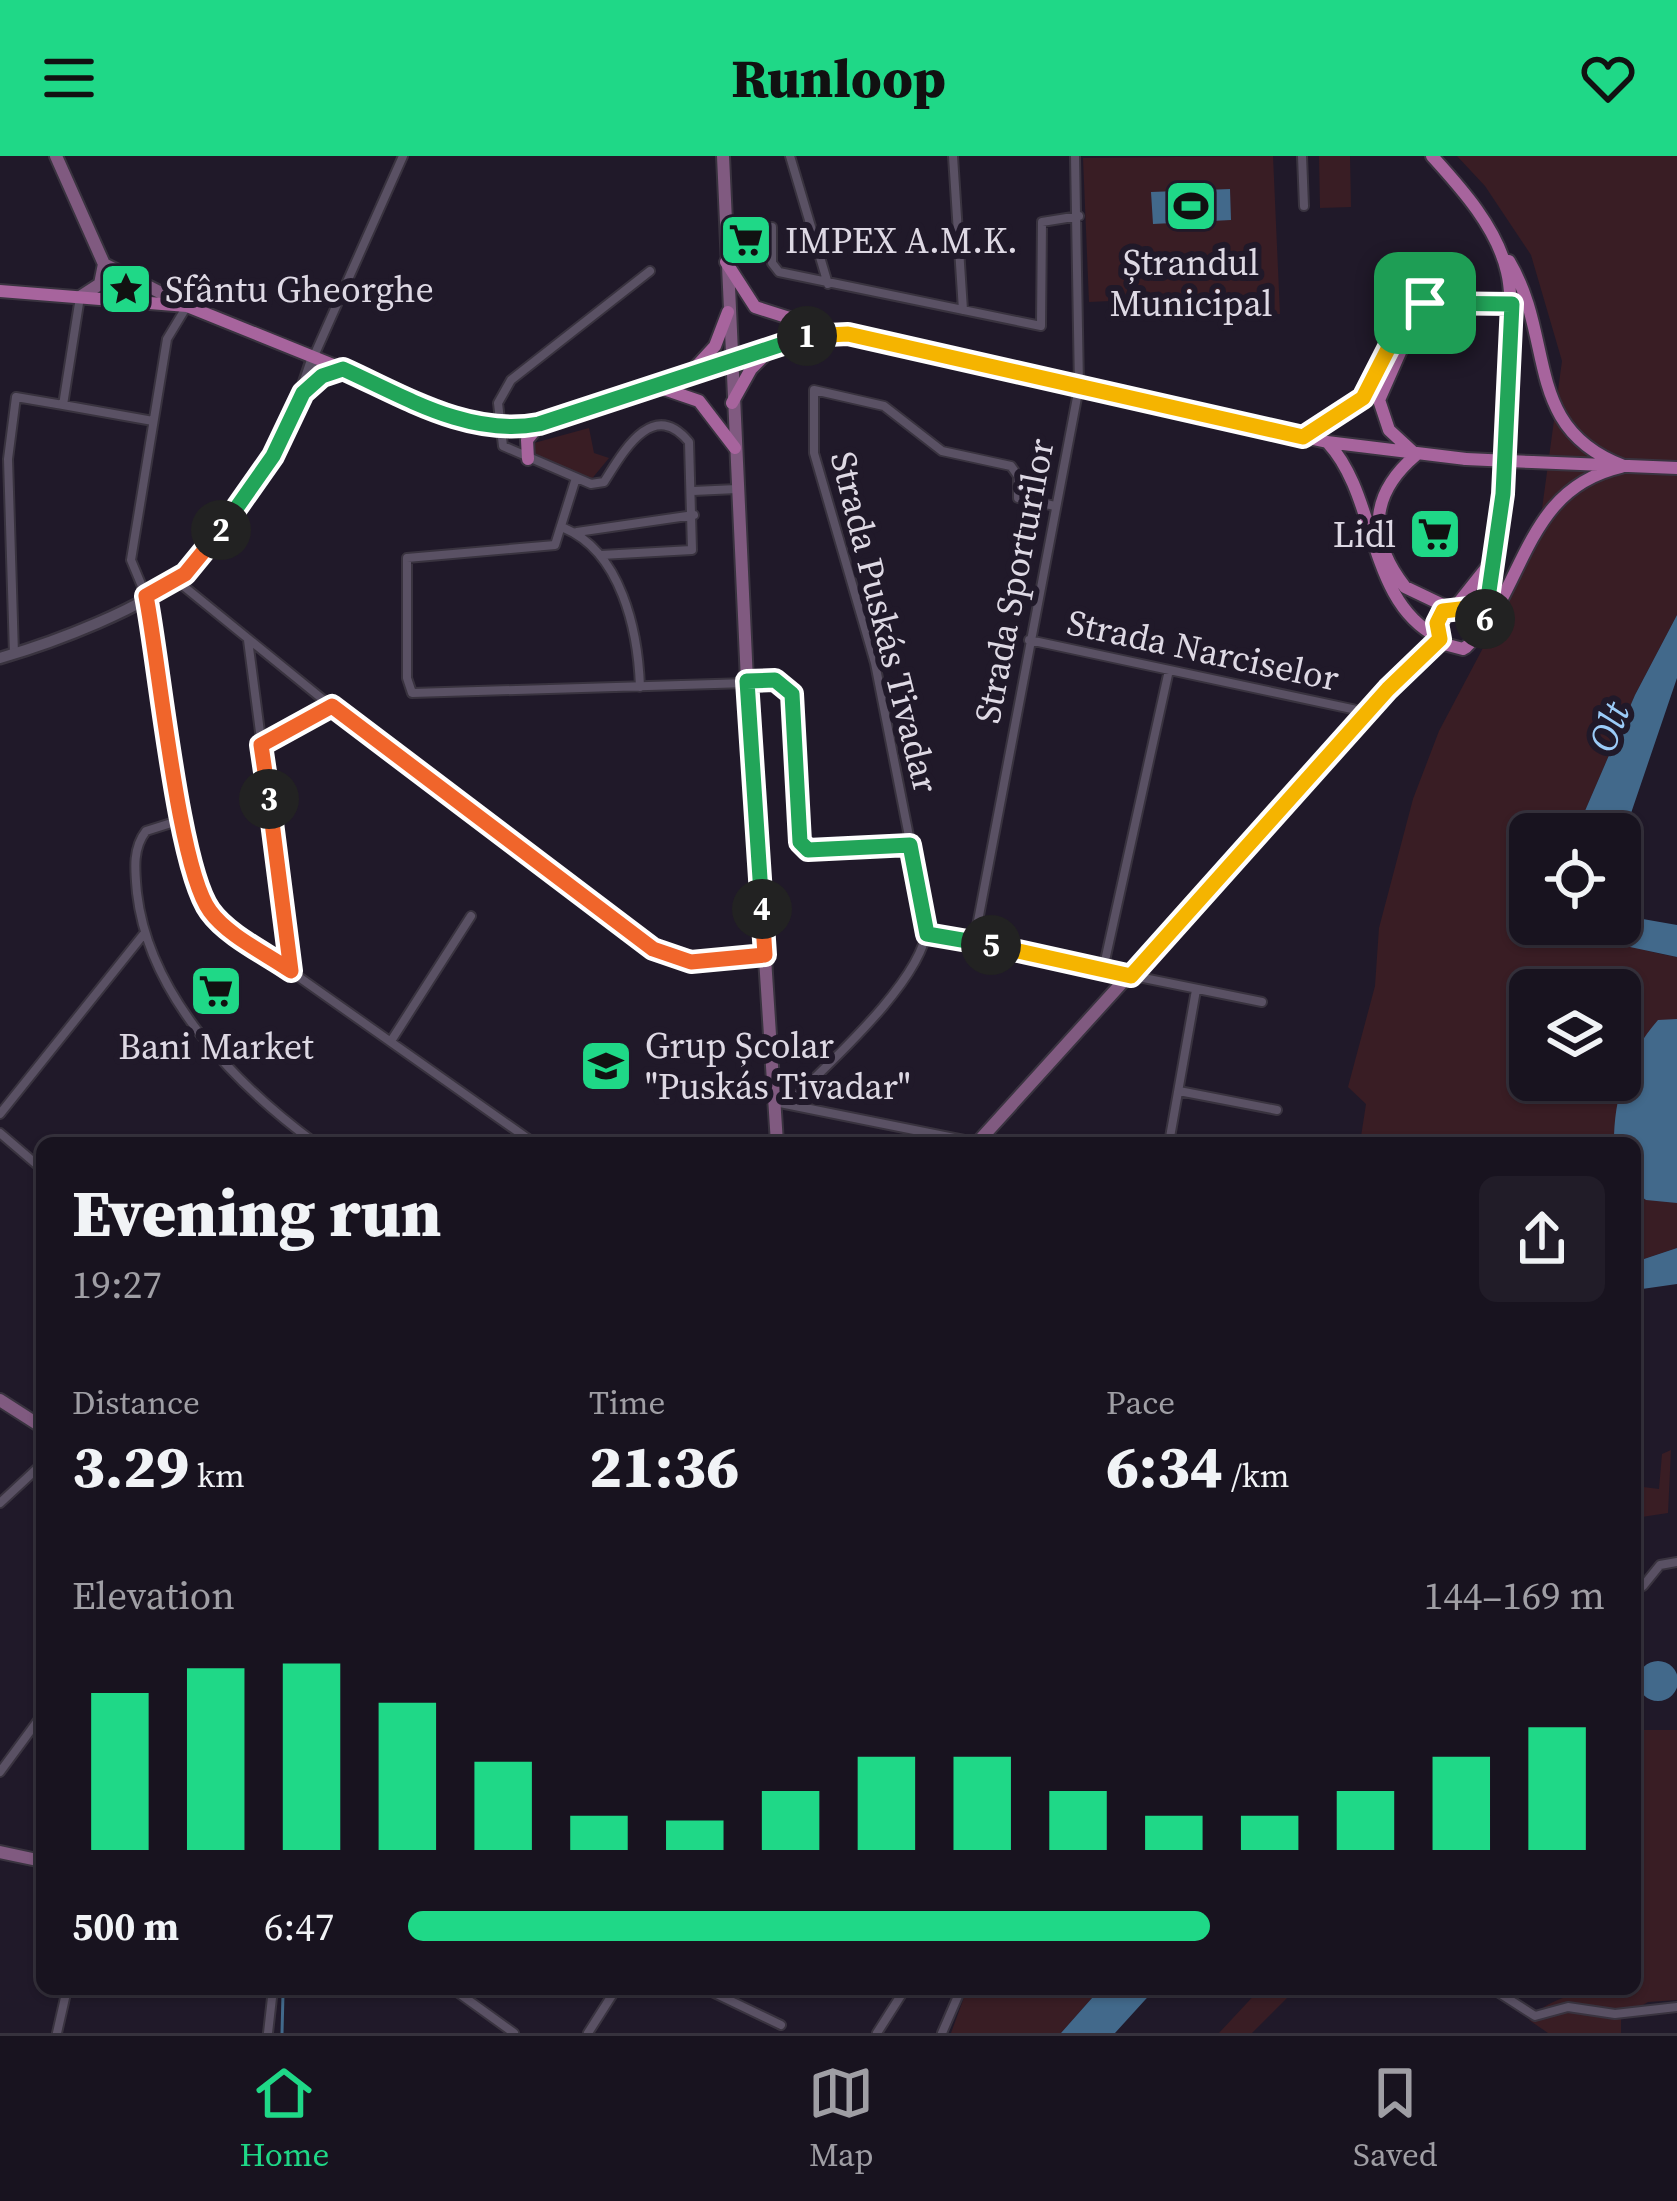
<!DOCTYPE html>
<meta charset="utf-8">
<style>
body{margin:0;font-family:"Source Serif 4",serif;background:#211c28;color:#f1f3f6;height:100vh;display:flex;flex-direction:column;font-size:45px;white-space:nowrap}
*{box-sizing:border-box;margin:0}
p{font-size:39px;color:#9f9ea4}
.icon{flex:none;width:66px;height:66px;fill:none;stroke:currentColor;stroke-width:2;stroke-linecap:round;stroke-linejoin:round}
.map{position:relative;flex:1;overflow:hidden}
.drawer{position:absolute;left:36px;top:981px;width:1605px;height:858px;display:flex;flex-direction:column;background:#18131f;border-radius:18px;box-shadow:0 3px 9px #0004,0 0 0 3px #36323d}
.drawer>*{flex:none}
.controls{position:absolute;left:1509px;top:657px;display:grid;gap:24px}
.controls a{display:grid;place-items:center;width:132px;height:132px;border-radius:18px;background:#18131f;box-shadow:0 3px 9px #0004,0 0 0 3px #36323d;font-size:60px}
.pin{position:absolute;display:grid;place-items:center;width:102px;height:102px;color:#fff;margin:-51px;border-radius:24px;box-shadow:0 6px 18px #0006}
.km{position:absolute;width:60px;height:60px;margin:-30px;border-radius:50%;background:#222;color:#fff;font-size:33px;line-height:60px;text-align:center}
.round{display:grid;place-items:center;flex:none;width:126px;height:126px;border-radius:18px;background:#211c28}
.head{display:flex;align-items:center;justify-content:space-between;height:204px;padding:0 36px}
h1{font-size:66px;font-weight:800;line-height:90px}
.metrics{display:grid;grid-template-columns:repeat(3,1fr);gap:18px;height:204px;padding:12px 36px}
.metrics div{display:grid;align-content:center}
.metrics b{font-size:60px;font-weight:800}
.metrics small{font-size:33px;font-weight:400}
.metrics p{font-size:33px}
.chart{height:336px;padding:24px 36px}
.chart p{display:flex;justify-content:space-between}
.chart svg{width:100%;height:216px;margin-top:12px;stroke:#1fd887;stroke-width:6}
ul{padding:0 36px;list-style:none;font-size:39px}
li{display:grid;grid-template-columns:192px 144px 1fr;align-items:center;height:90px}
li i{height:30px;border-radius:15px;background:#1fd887}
header{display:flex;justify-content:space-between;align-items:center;height:156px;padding:0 36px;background:#1fd887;color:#111;font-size:54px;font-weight:800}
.tab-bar{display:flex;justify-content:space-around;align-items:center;height:168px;border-top:3px solid #36323d;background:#18131f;font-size:33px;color:#9f9ea4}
.tab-bar a{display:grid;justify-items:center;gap:6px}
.tab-bar .active{color:#1fd887}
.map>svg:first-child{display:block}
.green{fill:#391d24;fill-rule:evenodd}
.water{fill:#42698b}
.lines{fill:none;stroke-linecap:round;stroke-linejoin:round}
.stream{stroke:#42698b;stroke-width:3}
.minor-casing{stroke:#39333f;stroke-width:12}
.tertiary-casing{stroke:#39333f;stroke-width:15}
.secondary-casing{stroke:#39333f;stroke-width:16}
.primary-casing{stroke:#39333f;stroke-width:16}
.minor{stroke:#5a5164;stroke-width:8}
.tertiary{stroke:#5a5164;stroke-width:10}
.secondary{stroke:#805a80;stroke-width:12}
.primary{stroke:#a7649d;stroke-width:12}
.primary-bridge-casing{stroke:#39333f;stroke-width:16;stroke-linecap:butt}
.primary-bridge{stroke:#a7649d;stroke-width:12}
.split-1-casing{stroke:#fff;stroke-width:24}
.split-2-casing{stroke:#fff;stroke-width:24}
.split-3-casing{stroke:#fff;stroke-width:24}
.split-4-casing{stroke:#fff;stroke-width:24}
.split-5-casing{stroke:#fff;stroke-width:24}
.split-6-casing{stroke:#fff;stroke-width:24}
.split-7-casing{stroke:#fff;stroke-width:24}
.split-1{stroke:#f5b400;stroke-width:15}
.split-2{stroke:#22a559;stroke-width:15}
.split-3{stroke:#f0652b;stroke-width:15}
.split-4{stroke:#f0652b;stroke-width:15}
.split-5{stroke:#22a559;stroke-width:15}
.split-6{stroke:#f5b400;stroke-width:15}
.split-7{stroke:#22a559;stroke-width:15}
.labels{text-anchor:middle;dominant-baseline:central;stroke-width:12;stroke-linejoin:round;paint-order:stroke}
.poi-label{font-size:36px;fill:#ded9e4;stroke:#201929;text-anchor:start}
.street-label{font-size:36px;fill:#ded9e4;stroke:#201929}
.water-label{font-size:39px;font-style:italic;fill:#9bcbf7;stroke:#201929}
</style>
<header><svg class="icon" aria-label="menu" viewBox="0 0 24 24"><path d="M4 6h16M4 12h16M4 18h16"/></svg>Runloop<svg class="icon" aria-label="heart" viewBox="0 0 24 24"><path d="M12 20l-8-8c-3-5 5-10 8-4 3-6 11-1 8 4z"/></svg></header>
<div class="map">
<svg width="1677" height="1877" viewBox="0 0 1677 1877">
<rect width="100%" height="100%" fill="#201929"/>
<!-- green -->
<path class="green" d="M1273,0L1280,158L1226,159L1220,140L1089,146L1083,2Z
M1319,0H1350L1351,51L1320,52Z
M1457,0H1677V459L1635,539L1575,678H1530V768C1582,768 1625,793 1677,801V1092L1635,1106V987H1360L1366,948L1348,931L1375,830L1379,772L1413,643L1439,575L1537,390L1562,205L1531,99L1485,30ZM1530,834H1620V924H1530Z
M589,272L594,297L609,302L590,325L531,297L534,287Z
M1671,1294L1668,1357L1635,1362V1330L1659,1333L1662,1298Z
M1635,1574H1677V1844L1648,1846L1621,1862V1877H1548L1529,1864C1555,1835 1598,1833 1635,1833Z
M967,1833H1100L1061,1877H951Z
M1260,1833H1296L1252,1877H1219Z"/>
<!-- water -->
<path class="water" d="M1230,33L1231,64L1153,68L1151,36Z
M1205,100H1236L1237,118L1205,119Z
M1677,459V522L1627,669L1620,683V678H1575L1635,539Z
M1620,759L1677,769V801L1597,784L1574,768H1620Z
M1677,863V1047L1646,1044L1635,1036V987H1614C1614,941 1627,899 1658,864Z
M1677,1092V1128L1635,1134V1106Z
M1638 1525a20 20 0 1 1 40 0a20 20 0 1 1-40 0Z
M1100,1833H1155L1115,1877H1061Z"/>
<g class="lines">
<!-- stream -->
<path class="stream" d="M282,1877L283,1838"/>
<!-- minor casing -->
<g class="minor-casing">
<path id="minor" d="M790,0L828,128
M953,0L963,154
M1302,0L1304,50
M772,71V107L779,116L1041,170L1042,66L1079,60
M80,141L63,249L153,265
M187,150L167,183L131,404L146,440L190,693L206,748L218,764L534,987
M314,200L403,0
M576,322L555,389L407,402V522L412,537L782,526L792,538L800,685L808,694L910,689
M693,335L737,333
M564,372C621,396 638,474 640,531
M577,376L694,359
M601,399L692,394L689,286C652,241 622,298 604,326L591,328L503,290L498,247L511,224L650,115
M176,424L331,550L653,793L690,806L765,799
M248,484L291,814
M1029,484L1366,556
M14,498L8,303L16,241L63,249
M261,589L331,550
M184,663L146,675C132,693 135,715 137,737C149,840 235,928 315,987
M927,778L1262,846
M974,786L1079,231L1075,0
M1103,814L1169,514
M391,885L471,760
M1179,935L1277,954
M775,946L979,987
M790,946C828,908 922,825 927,772L875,507L814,297V234L884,250L942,295L1011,310L1018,320V342L1055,350
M0,958L143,779
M0,977L42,1013
M1169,987L1196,834
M0,1347L42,1308
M1643,1430L1660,1409L1677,1406
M0,1616L42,1559
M453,1833L514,1877
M706,1833L781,1869
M1493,1833L1535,1860L1568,1851L1615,1858L1677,1851
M57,1877L67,1833
M268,1877L273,1833
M588,1877L616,1833
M877,1877L905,1833
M942,1877L961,1833"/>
</g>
<!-- tertiary casing -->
<g class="tertiary-casing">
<path id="tertiary" d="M0,502C55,486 143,453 187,416C243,369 292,270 313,201"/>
</g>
<!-- secondary casing -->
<g class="secondary-casing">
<path id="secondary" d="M56,0L104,108L185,149
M723,0L747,525L777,987
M80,141L100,128L104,108
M977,987L1388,533L1440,483
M0,1244L42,1271
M0,1696L42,1705"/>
</g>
<!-- primary casing -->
<g class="primary-casing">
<path id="primary" d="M1432,0C1462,33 1497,72 1507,116C1520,167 1507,473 1463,493L1444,488L1437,467L1443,455L1463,450L1478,462L1480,475
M1509,105C1556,184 1522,272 1624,310
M726,106L755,151L824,173
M0,135L187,150L484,270L539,269L829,177L1327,286L1466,303
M692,215L715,190L728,156
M661,232L699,245L735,292
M303,237L322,220L342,213
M732,247L751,213L769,195
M1304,280L1362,242L1414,148H1512
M1328,287C1378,341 1367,446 1438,481
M1415,298L1389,274L1379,244L1412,169L1431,150
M1416,299C1370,338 1367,382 1405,431L1449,452
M528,303L527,284L539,269
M1532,306L1677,312
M1456,450L1491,406
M1489,466C1529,400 1539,330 1621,311"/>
</g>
<!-- minor -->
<use href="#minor" class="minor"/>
<!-- tertiary -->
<use href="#tertiary" class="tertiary"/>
<!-- secondary -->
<use href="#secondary" class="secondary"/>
<!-- primary -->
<use href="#primary" class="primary"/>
<!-- primary-bridge casing -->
<g class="primary-bridge-casing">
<path id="primary-bridge" d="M1466,303L1532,306"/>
</g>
<!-- primary-bridge -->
<use href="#primary-bridge" class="primary-bridge"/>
</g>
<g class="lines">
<!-- split-1 casing -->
<g class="split-1-casing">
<path id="split-1" d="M807,180L848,178L1303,281L1363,242L1409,152L1425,147"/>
</g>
<!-- split-2 casing -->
<g class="split-2-casing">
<path id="split-2" d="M221,374L273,300L303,237L322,220L343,213C405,241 469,281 539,268L807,180"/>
</g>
<!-- split-3 casing -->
<g class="split-3-casing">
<path id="split-3" d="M221,374L185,418L146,440C159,505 178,712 210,755C228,780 267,798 291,815L269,643"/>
</g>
<!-- split-4 casing -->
<g class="split-4-casing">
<path id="split-4" d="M269,643L261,589L332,550L653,793L691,806L765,799L762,753"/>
</g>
<!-- split-5 casing -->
<g class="split-5-casing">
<path id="split-5" d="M762,753L747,525L775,524L792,538L800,686L808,694L910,689L927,778L991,789"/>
</g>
<!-- split-6 casing -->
<g class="split-6-casing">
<path id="split-6" d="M991,789L1131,820L1388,533L1440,483L1437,467L1443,455L1469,452L1480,475L1485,463"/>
</g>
<!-- split-7 casing -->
<g class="split-7-casing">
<path id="split-7" d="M1425,147L1512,148L1503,338L1485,463"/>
</g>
<!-- split-1 -->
<use href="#split-1" class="split-1"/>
<!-- split-2 -->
<use href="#split-2" class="split-2"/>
<!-- split-3 -->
<use href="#split-3" class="split-3"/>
<!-- split-4 -->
<use href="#split-4" class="split-4"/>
<!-- split-5 -->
<use href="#split-5" class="split-5"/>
<!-- split-6 -->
<use href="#split-6" class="split-6"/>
<!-- split-7 -->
<use href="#split-7" class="split-7"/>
</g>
<!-- icons -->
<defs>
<g id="stadium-square" transform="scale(2.7)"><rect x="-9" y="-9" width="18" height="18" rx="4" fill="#1fd887" stroke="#201929"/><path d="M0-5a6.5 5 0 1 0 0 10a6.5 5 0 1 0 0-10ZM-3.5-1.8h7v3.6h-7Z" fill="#111"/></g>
<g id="supermarket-square" transform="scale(2.7)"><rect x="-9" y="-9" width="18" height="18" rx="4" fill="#1fd887" stroke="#201929"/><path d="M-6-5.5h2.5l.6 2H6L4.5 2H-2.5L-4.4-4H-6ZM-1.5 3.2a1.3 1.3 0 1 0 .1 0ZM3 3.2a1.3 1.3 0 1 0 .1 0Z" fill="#111"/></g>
<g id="sight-square" transform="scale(2.7)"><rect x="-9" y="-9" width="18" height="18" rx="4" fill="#1fd887" stroke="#201929"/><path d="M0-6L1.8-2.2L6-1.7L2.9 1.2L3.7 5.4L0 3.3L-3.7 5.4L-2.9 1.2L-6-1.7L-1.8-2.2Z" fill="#111"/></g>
<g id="school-square" transform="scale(2.7)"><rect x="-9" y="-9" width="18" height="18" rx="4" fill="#1fd887" stroke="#201929"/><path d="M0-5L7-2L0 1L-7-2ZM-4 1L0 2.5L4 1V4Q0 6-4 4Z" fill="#111"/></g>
</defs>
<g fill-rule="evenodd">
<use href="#stadium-square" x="1191" y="50"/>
<use href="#supermarket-square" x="746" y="84"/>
<use href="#sight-square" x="126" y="133"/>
<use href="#supermarket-square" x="1435" y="378"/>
<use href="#supermarket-square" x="216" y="835"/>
<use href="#school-square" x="606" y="910"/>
</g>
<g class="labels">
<!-- poi labels -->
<g class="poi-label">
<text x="785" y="84">IMPEX A.M.K.</text>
<text x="1191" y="106" text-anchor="middle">Ștrandul<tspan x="1191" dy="41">Municipal</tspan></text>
<text x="165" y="133">Sfântu Gheorghe</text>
<text x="1396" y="378" text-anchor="end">Lidl</text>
<text x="645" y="889">Grup Școlar<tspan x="645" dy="41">"Puskás Tivadar"</tspan></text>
<text x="216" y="890" text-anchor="middle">Bani Market</text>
</g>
<!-- street labels -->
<g class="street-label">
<text transform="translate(1014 425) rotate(-79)">Strada Sporturilor</text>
<text transform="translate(885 466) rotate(76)">Strada Puskás Tivadar</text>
<text transform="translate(1203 494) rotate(12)">Strada Narciselor</text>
</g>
<!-- water labels -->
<g class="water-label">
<text transform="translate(1609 571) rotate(-69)">Olt</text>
</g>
</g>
</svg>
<div class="controls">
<a><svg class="icon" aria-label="locate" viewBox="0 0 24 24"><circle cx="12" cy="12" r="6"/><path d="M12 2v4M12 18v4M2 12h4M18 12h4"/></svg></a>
<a><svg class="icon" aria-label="layers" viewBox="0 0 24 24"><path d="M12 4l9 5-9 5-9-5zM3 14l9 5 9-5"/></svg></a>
</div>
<div class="pin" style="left:1425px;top:147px;background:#1e9e55"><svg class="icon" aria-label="arrive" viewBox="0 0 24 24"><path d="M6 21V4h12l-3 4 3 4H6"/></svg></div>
<b class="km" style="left:807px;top:180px">1</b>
<b class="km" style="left:221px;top:374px">2</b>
<b class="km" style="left:269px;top:643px">3</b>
<b class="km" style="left:762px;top:753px">4</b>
<b class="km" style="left:991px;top:789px">5</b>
<b class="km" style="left:1485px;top:463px">6</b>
<section class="drawer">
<div class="head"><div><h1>Evening run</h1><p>19:27</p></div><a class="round"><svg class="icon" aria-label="share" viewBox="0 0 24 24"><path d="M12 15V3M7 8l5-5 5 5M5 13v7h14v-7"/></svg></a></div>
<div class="metrics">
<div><p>Distance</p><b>3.29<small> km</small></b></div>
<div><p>Time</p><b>21:36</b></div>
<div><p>Pace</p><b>6:34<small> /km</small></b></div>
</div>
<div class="chart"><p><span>Elevation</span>144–169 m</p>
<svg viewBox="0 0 160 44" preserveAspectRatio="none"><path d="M5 44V12M15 44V7M25 44V6M35 44V14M45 44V26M55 44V37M65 44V38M75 44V32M85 44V25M95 44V25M105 44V32M115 44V37M125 44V37M135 44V32M145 44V25M155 44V19"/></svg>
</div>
<ul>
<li><b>500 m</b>6:47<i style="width:67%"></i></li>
</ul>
</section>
</div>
<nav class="tab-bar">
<a class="active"><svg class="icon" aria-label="home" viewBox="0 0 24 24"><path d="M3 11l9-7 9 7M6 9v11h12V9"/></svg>Home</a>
<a><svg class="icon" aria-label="map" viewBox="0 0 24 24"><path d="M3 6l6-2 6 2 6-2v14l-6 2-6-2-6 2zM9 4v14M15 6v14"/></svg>Map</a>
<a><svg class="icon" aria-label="saved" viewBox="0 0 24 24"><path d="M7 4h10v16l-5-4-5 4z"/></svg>Saved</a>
</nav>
